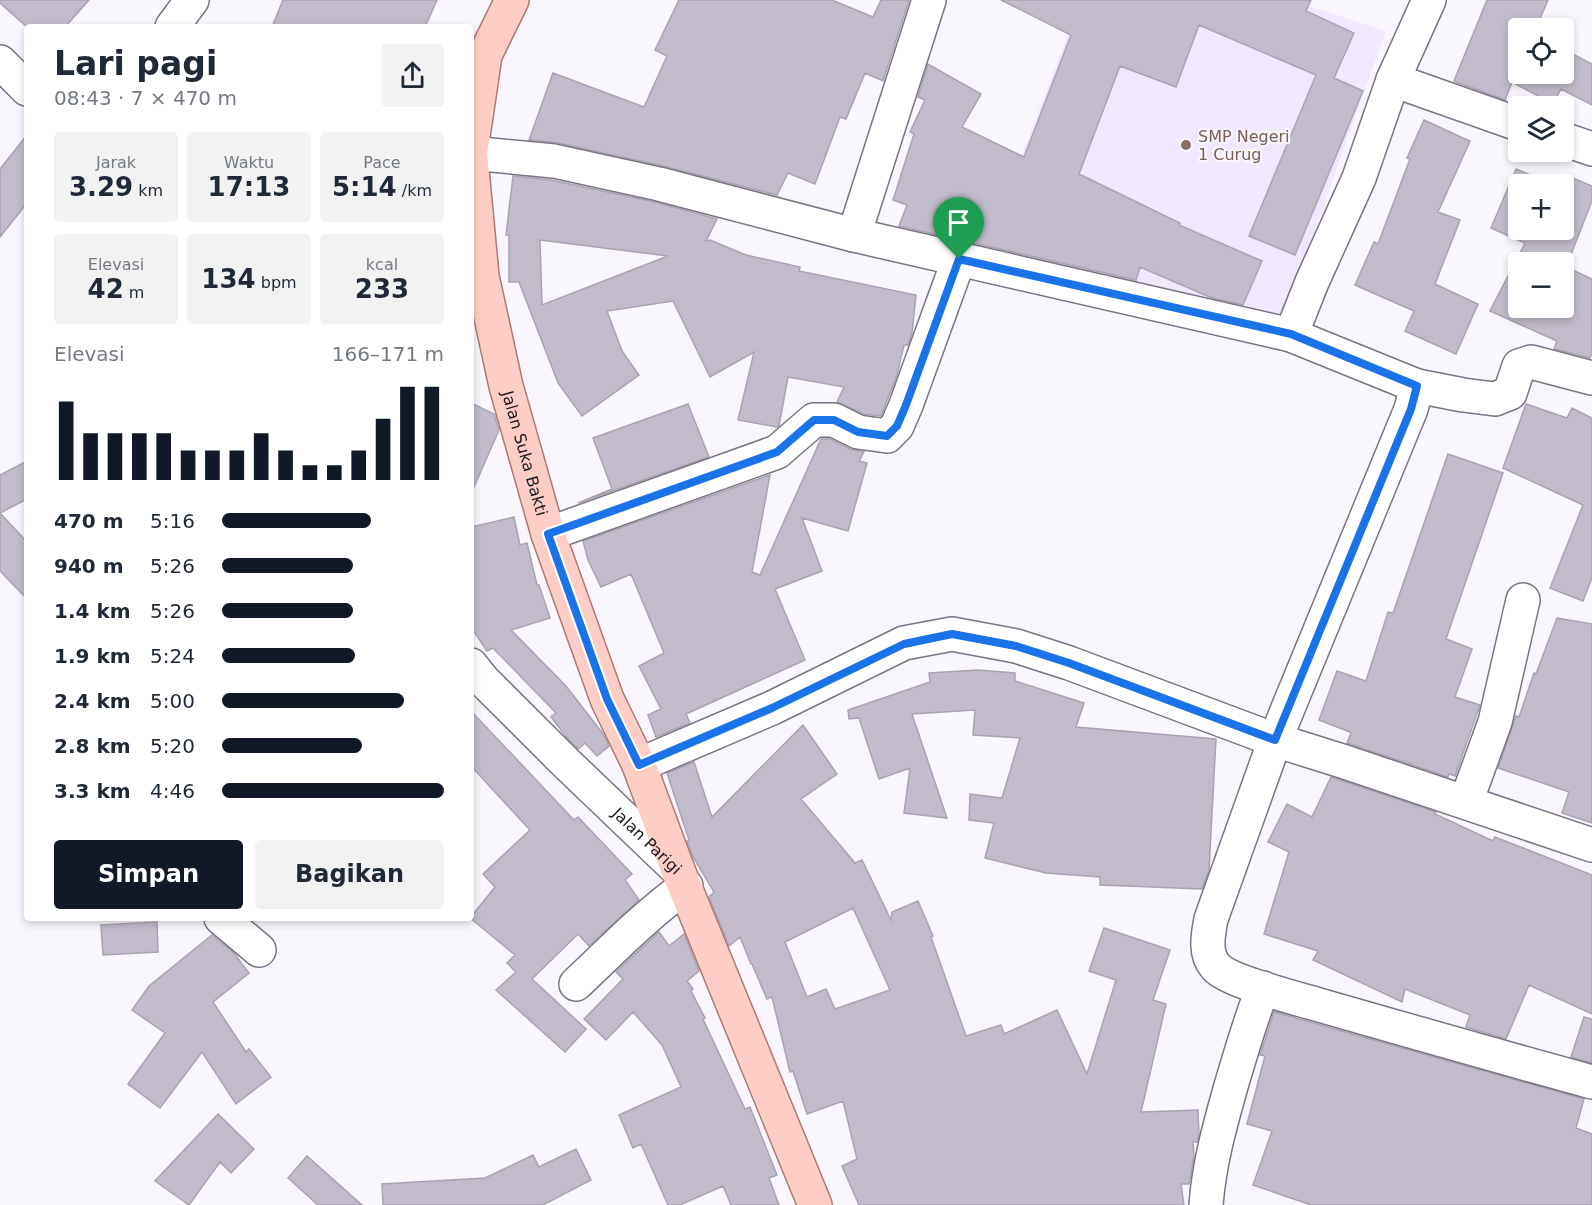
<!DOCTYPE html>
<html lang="id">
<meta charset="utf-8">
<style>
body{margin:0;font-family:"DejaVu Sans",sans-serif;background:#f2f2f3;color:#1f2937;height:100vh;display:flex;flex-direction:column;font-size:22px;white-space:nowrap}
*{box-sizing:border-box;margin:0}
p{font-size:20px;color:#747a83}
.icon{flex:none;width:33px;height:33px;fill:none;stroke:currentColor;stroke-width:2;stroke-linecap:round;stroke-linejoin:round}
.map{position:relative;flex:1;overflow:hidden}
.sheet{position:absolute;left:24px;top:24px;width:450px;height:897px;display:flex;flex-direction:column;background:#fff;border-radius:6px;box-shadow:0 3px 9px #0003}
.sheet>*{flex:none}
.tools{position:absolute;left:1508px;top:18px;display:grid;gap:12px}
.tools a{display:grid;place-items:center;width:66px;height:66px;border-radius:6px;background:#fff;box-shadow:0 3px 9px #0003;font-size:30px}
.pin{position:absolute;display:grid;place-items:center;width:51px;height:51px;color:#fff;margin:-62px -26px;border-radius:50% 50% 50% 0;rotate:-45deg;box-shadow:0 0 6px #0007}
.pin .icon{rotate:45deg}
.round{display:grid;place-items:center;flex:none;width:63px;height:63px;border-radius:6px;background:#f2f2f3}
.head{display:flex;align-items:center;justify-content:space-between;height:102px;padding:0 30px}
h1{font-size:33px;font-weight:800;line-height:45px}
.metrics{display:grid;grid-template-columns:repeat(3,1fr);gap:9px;height:102px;padding:6px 30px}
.metrics div{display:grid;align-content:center;border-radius:6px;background:#f2f2f3;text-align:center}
.metrics b{font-size:26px;font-weight:800}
.metrics small{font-size:16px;font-weight:400}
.metrics p{font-size:16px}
.chart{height:168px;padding:12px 30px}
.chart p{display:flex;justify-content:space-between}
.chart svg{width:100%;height:108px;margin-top:6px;stroke:#111827;stroke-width:6}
.button{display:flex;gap:12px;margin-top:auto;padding:12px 30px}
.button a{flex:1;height:69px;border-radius:6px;background:#111827;color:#fff;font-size:24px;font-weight:800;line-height:69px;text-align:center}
.button a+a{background:#f2f2f3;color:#1f2937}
ul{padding:0 30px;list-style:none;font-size:20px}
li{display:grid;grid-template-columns:96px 72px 1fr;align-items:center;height:45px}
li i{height:15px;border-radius:8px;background:#111827}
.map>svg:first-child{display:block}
.built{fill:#f1e7ff}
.building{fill:#c2bbcb;stroke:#a9a2b2;stroke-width:1.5;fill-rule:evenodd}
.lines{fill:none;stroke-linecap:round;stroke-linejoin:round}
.minor-casing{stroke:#7b7483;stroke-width:36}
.major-casing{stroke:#af7973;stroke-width:36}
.minor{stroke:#fff;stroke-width:33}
.major{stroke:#fecdc6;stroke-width:33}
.route-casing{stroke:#fff;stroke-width:12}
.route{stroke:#1a73e8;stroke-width:8}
.education-dot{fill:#8d6e63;stroke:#f9f6fd;stroke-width:2}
.labels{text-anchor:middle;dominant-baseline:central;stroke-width:4.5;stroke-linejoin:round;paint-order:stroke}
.education-label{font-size:16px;fill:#785e54;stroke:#f9f6fd;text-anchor:start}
.street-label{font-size:16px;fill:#1c1a20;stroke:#f9f6fd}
</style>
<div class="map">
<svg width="1592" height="1205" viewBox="0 0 1592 1205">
<rect width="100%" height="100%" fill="#f9f6fd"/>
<!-- built -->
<path class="built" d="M1081,0H1289L1386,31L1282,322L983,258Z"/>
<!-- building -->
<path class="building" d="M0,0H89L65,27H27L0,3Z
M283,0H437L425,27H272Z
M679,0H832L873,17L881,0H909L883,81L865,73L846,119L840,117L815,184L788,173L777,195L663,166L558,143L529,140L553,73L644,107L667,56L655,50Z
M1001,0H1311L1306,11L1354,33L1334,78L1363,91L1295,255L1249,236L1316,75L1199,25L1176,87L1120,66L1079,174L1180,223L1179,225L1262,261L1243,305L1212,298L1140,267L1136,280L899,226L907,205L893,200L914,134L910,132L925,100L918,97L928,64L981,94L962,127L1024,157L1071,35Z
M1487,0H1548L1536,28H1518V74H1563V49L1592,64V105L1561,89L1553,104L1512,82L1505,100L1454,81Z
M1424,120L1470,141L1438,212L1460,220L1435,284L1478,304L1456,354L1405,331L1414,311L1355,285L1374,242L1378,244L1410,159L1407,158Z
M27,135V203L0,237V169Z
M1516,169L1552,184H1518V230H1563V189L1565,190L1570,177L1592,186V201L1566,267L1592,279V353L1590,358L1554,349L1557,341L1490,311L1525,243L1491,228ZM1518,262H1563V308H1518Z
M513,176L551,180L655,202L717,219L706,241L710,240L746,255L800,267L799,271L916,295L912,333L908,345H904L897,375L881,416L864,414L837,402L844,387L788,377L779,426L777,427L738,420L754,352L710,377L673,301L607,311L622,351L639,375L582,416L558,383L519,282H509V235H506ZM540,240L668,256L542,305Z
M471,403L494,414L499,430L471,494Z
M688,404L709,457L578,503L612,489L593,438Z
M1526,404L1567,418L1572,408L1592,418V578L1583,601L1550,588L1583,505L1503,468Z
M821,439H830L850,449L864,452L859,461L867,463L848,531L802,518L822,571L775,589L805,660L686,714L690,723L656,737L648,715L661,709L639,666L664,653L631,574L601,587L588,560L583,541L770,475L752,572L760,575Z
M1448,454L1503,473L1446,639L1472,649L1455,697L1480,705L1455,776L1449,774L1448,777L1347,743L1351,733L1350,732L1319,720L1337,671L1366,681L1388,612L1393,613Z
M27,461V499L0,513L27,542V599L0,571V475Z
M514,517L520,545L527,543L537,585H539L550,618L511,630L566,686L603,734L609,746L597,756L585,743L578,749L567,738L551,717L556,713L493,648L487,651L471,627V527Z
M1557,618L1592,624V823L1562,813L1569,792L1498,768L1516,716L1519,717L1534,673L1536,674Z
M978,670L1015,673V681L1084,703L1076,727L1216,739L1209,870L1202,889L1100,885V877L1046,873L985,858L994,823L969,820L970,794L1002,798L1020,738L973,735L975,710L912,714L947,818L904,813L910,768L879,779L859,718L849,719L848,710L930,682L929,673Z
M471,711L574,820L578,817L632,874L625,880L639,900L589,946L578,934L532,979L586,1029L565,1052L496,990L516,972L507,963L515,955L470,918L495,887L483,874L530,830L471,766Z
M803,725L837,774L801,799L855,863L862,860L891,920L892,912L918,901L933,936L931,937L966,1036L1001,1025L1004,1034L1057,1010L1087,1074L1116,980L1089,971L1104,928L1170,950L1153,1000L1166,1004L1141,1112L1198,1110L1199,1135L1197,1142H1193L1194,1157L1189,1184H1181L1184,1205H859L842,1166L857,1159L843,1101L807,1114L793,1071L790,1072L772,997L767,999L752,964H751L740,937L729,946L709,897L714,892L692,855L687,841L689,840L667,773L694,762L712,817ZM853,908L890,990L835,1009L826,989L807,997L785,942Z
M1331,777L1436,812L1435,814L1493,841L1495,837L1592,875V1014L1529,985L1506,1039L1466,1027L1470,1015L1405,989L1402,1002L1313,960L1318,951L1264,934L1289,852L1268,842L1287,804L1312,817Z
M157,922L158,952L103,955L101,925Z
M659,932L669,946L684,934L699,971L687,981L693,989L691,991L705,1018L703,1019L745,1109L750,1107L777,1175L769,1178L779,1205H731L723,1186L680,1205H668L641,1144L633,1148L619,1115L681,1087L662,1045L633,1012L606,1040L584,1019L623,979L616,972Z
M212,935L234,953L249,973L213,1002L246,1052L249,1049L271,1077L236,1104L202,1052L160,1108L128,1084L165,1033L132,1010L149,986Z
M1274,1012L1584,1099L1576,1128L1592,1134V1205H1311L1253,1185L1272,1131L1247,1124L1265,1056L1260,1055Z
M1584,1017L1592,1019V1063L1571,1057Z
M218,1114L254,1149L231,1173L220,1162L189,1205L155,1181Z
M576,1149L591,1180L543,1205H383L382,1184L485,1178L533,1155L539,1167Z
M307,1156L362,1205H318L288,1178Z"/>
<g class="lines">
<!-- minor casing -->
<g class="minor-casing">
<g id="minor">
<path d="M1429,0L1393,80L1359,178L1312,282L1291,335L1417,386L1411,409L1275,740L1211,919C1208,935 1204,954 1216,967C1228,981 1298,999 1319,1005C1410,1031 1500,1057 1592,1082"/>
<path d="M172,27L192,0"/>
<path d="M0,62L27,89"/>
<path d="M1393,80L1518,124"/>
<path d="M1563,139L1592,149"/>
<path d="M471,153L554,161L659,184L854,235L1291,335"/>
<path d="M854,235L929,0"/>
<path d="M1417,386L1463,395L1495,399L1510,393L1519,366L1531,362L1592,378"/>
<path d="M548,534L777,452L814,420H834L858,432L887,436L897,426L906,405L959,259"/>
<path id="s1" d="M471,665L483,680L563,760L678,870"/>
<path d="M639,765L772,708L904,643L952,634L1016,646L1069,663L1275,740L1345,762L1592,845"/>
<path d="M1466,802L1495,722L1523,600"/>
<path d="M221,918L259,950"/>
<path d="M576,984C612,950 646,915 686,886"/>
<path d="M1206,1205C1209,1164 1220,1125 1231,1086C1241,1053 1250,1020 1263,988"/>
</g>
</g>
<!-- major casing -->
<g class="major-casing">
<g id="major">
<path d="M471,150L485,55L512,0"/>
<path id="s2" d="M471,159L482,276L506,386L548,534L607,699L639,765L678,870L815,1205"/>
</g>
</g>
<!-- minor -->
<use href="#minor" class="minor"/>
<!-- major -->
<use href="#major" class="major"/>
</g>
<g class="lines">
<!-- route casing -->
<g class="route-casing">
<path id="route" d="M959,259L1291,334L1417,386L1411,409L1275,740L1069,663L1016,646L952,634L904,644L772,708L639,765L607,699L548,534L777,452L814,420H834L858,432L887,436L897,426L906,405Z"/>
</g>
<!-- route -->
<use href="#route" class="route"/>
</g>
<!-- markers -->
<circle class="education-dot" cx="1186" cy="145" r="6"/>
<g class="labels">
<!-- education labels -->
<g class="education-label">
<text x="1198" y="136">SMP Negeri<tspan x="1198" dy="18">1 Curug</tspan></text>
</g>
<!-- street labels -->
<g class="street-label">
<text stroke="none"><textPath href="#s2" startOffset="300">Jalan Suka Bakti</textPath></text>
<text stroke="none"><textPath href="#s1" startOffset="249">Jalan Parigi</textPath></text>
</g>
</g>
</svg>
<div class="tools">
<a><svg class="icon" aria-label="locate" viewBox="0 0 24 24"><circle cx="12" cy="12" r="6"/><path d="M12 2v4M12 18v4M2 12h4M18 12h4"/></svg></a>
<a><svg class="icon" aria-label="layers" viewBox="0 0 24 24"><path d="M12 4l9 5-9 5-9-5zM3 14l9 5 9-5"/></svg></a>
<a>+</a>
<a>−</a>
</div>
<div class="pin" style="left:959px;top:259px;background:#1e9e55"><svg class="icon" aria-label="arrive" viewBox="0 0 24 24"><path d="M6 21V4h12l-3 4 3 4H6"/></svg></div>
<section class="sheet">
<div class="head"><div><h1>Lari pagi</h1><p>08:43 · 7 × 470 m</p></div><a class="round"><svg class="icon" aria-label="share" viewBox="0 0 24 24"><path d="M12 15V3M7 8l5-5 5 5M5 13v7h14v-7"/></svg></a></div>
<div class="metrics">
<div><p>Jarak</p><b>3.29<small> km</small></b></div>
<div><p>Waktu</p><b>17:13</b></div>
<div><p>Pace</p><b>5:14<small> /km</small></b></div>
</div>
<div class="metrics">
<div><p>Elevasi</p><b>42<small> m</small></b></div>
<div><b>134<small> bpm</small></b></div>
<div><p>kcal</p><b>233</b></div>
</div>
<div class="chart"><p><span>Elevasi</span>166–171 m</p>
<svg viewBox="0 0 160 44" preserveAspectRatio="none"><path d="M5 44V12M15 44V25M25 44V25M35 44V25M45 44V25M55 44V32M65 44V32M75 44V32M85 44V25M95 44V32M105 44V38M115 44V38M125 44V32M135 44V19M145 44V6M155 44V6"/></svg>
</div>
<ul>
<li><b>470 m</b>5:16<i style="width:67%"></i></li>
<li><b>940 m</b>5:26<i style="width:59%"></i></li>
<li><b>1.4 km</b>5:26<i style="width:59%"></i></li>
<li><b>1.9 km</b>5:24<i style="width:60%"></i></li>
<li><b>2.4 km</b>5:00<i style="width:82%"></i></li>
<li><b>2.8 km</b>5:20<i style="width:63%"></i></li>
<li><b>3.3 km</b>4:46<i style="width:100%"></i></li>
</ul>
<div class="button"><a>Simpan</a><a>Bagikan</a></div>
</section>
</div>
